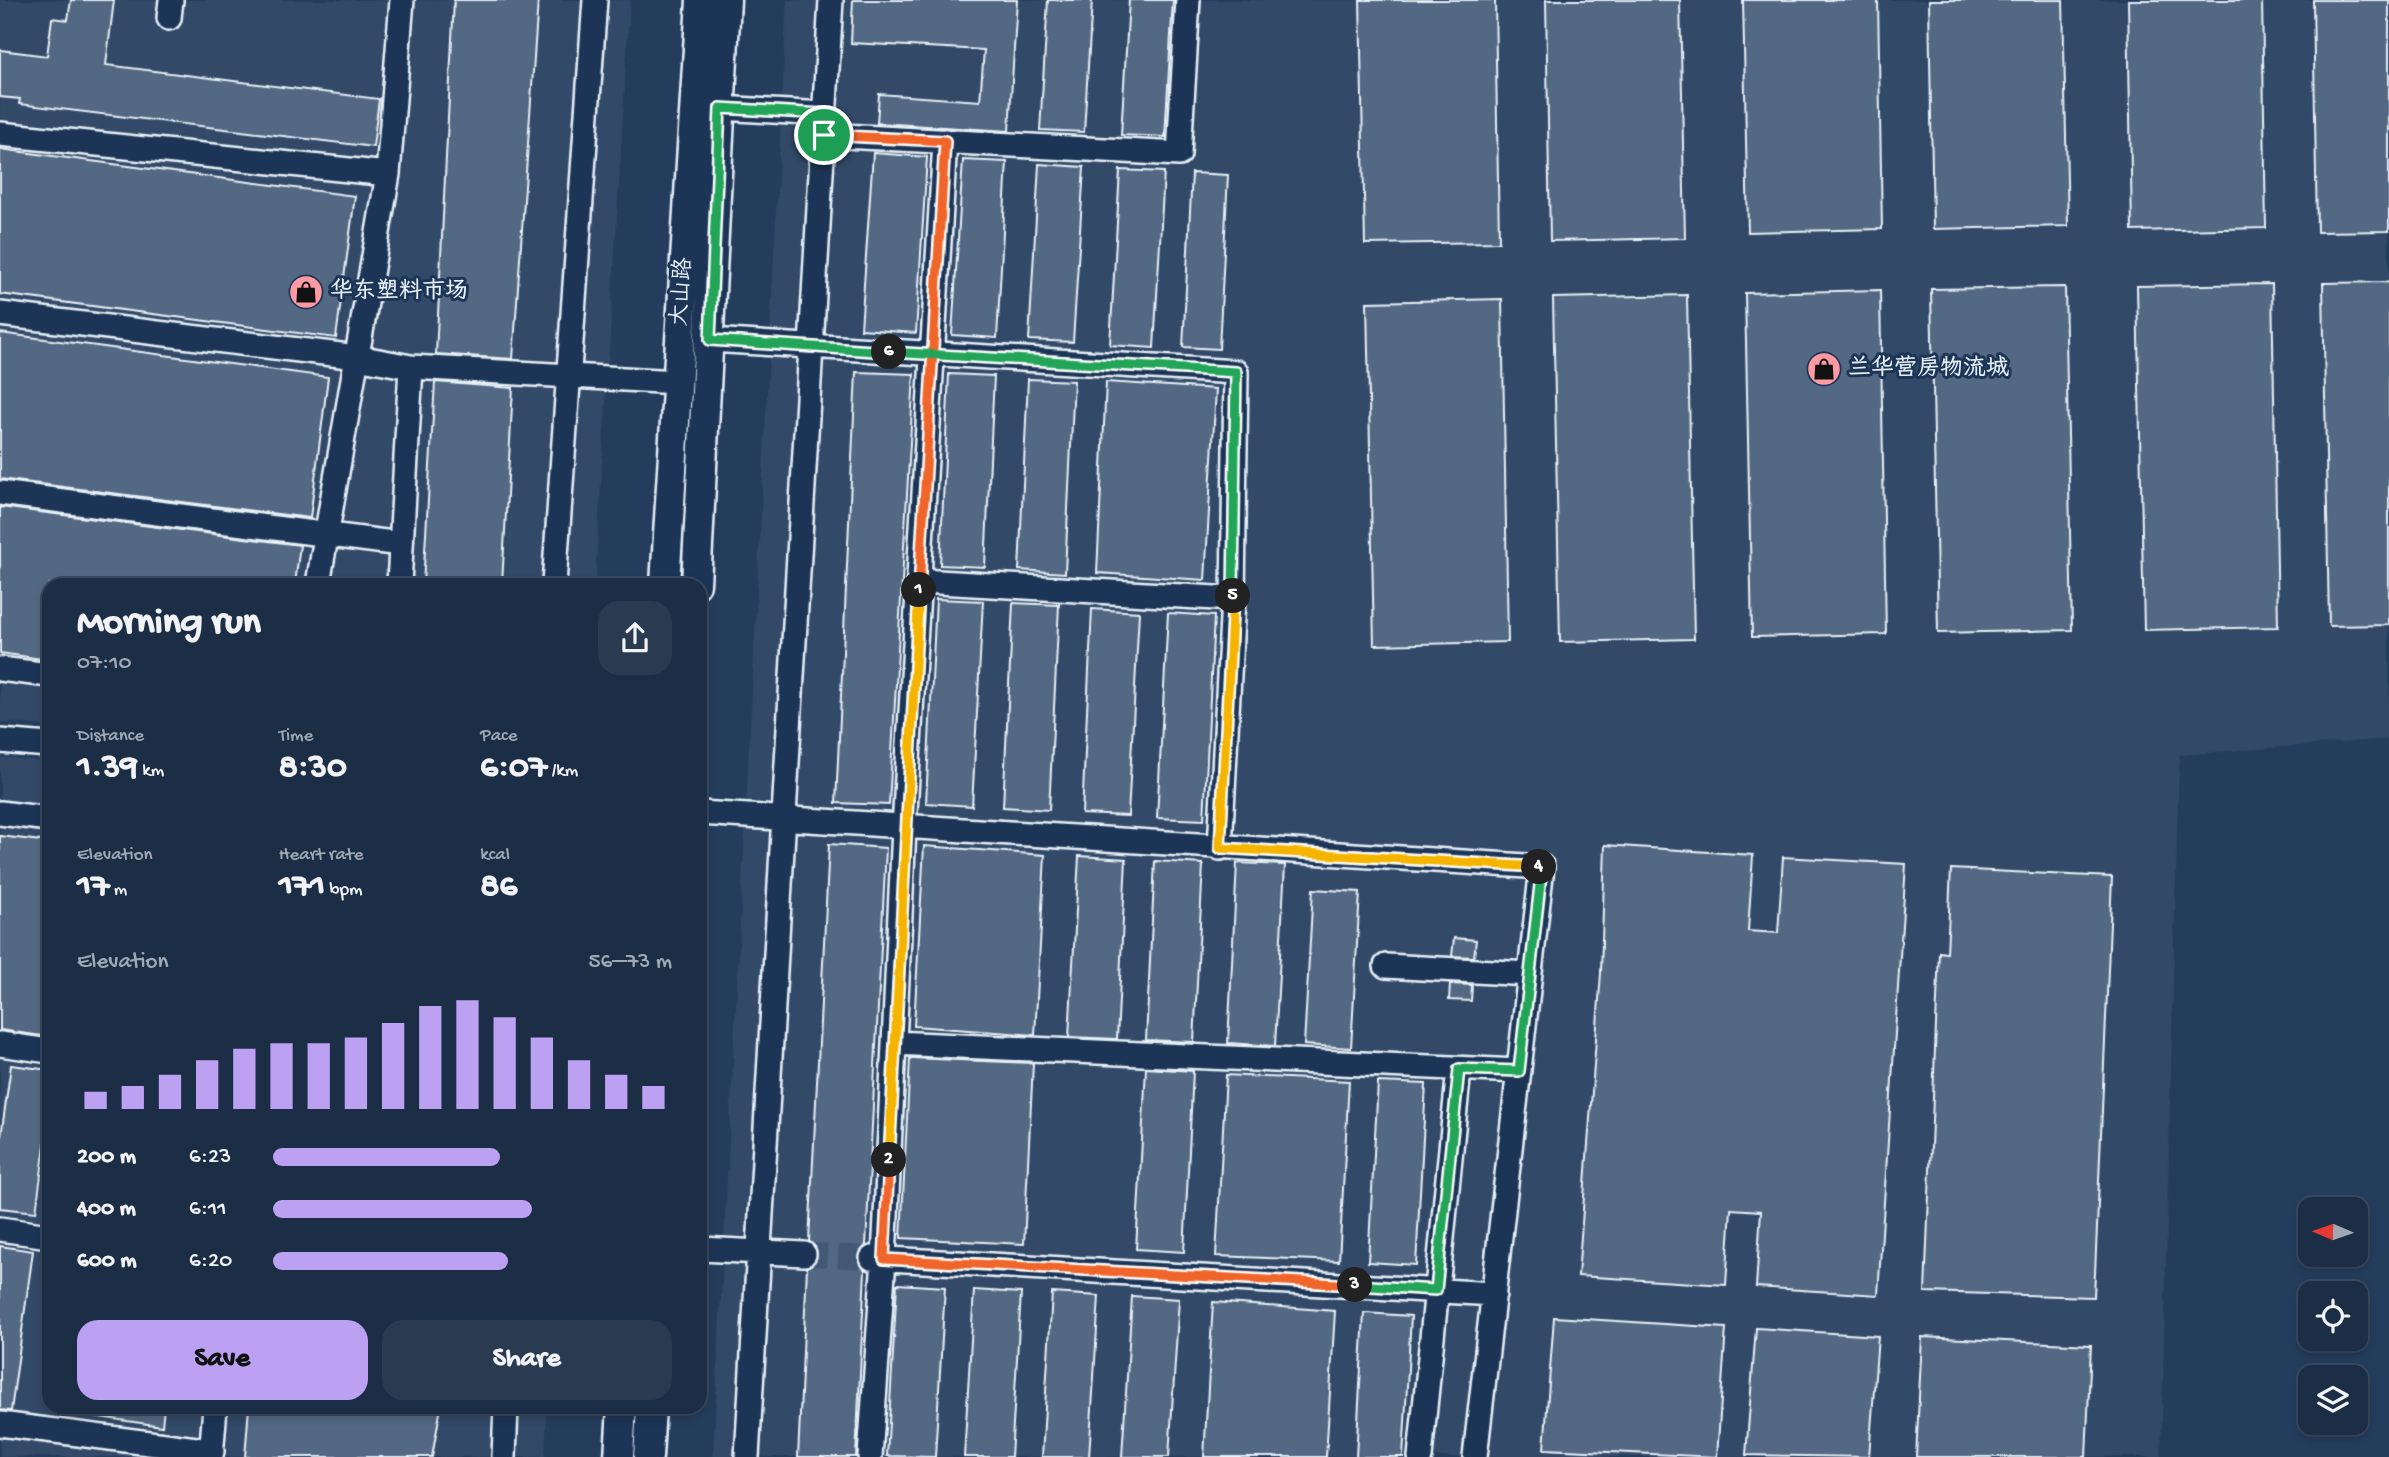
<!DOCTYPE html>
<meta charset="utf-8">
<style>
body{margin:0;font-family:"Gochi Hand","LXGW WenKai TC",sans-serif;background:#293a51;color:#f1f3f6;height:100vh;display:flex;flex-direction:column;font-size:26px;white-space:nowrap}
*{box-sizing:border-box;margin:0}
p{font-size:23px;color:#a0a8b3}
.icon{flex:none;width:38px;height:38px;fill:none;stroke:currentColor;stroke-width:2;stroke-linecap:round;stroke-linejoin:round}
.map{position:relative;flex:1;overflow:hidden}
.panel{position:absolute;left:42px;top:578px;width:665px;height:836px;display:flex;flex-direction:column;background:#1c2e46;border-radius:21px;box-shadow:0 4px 10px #0003,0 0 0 2px #3a4a5f}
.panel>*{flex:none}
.needle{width:46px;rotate:272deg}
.tools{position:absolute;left:2298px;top:1197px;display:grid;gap:14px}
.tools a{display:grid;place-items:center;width:70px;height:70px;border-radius:14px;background:#1c2e46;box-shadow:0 4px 10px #0003,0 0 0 2px #3a4a5f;font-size:35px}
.pin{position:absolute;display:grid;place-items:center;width:60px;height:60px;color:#fff;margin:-30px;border:4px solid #fff;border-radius:50%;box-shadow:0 2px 7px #0007}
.km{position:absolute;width:35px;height:35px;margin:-18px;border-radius:50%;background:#222;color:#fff;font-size:19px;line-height:35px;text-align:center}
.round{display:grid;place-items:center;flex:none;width:74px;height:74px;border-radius:21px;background:#293a51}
.headline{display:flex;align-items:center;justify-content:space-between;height:119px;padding:0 35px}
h1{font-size:38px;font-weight:800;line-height:52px}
.metrics{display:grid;grid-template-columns:repeat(3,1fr);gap:10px;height:119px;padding:7px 35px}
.metrics div{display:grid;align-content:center}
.metrics b{font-size:35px;font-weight:800}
.metrics small{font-size:19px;font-weight:400}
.metrics p{font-size:19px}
.chart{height:196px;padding:14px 35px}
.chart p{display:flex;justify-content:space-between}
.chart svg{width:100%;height:126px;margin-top:7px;stroke:#bca0f2;stroke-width:6}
.cta{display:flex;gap:14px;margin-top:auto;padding:14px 35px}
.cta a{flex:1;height:80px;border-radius:21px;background:#bca0f2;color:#111;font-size:28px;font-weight:800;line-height:80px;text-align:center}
.cta a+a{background:#293a51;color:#f1f3f6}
ul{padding:0 35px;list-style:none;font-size:23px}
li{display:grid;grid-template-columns:112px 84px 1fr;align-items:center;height:52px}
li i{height:18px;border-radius:9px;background:#bca0f2}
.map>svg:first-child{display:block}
.built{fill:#334a68}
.building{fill:#536782;stroke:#e8f1f8;stroke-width:2}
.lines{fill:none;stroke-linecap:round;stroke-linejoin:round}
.minor-tunnel{stroke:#425874;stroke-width:23;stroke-dasharray:23 11;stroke-linecap:butt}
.minor-casing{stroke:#e8f1f8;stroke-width:28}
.major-casing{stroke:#e8f1f8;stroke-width:33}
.minor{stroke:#1d3557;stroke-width:23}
.major{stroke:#1d3557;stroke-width:28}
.split-1-casing{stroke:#fff;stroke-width:14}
.split-2-casing{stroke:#fff;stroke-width:14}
.split-3-casing{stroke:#fff;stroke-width:14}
.split-4-casing{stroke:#fff;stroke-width:14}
.split-5-casing{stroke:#fff;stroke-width:14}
.split-6-casing{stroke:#fff;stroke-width:14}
.split-7-casing{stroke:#fff;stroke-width:14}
.split-1{stroke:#f0652b;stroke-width:9}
.split-2{stroke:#f5b400;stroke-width:9}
.split-3{stroke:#f0652b;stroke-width:9}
.split-4{stroke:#22a559;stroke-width:9}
.split-5{stroke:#f5b400;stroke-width:9}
.split-6{stroke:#22a559;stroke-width:9}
.split-7{stroke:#22a559;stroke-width:9}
.labels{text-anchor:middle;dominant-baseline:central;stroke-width:6;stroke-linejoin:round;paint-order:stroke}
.poi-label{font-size:23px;font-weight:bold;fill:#e8f1f8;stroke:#1d3557;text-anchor:start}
.street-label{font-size:23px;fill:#e8f1f8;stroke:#1d3557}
</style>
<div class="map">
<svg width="2389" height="1457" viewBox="0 0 2389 1457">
<rect width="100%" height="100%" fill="#253d5d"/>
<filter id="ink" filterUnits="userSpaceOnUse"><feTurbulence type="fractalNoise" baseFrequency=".0143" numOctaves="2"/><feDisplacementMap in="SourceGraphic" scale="14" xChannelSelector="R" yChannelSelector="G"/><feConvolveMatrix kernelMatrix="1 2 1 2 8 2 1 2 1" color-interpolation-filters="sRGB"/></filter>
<g filter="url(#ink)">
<!-- built -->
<path class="built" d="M0,0H630L595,584H49V726L0,722Z
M787,0H2389V739L2179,755L2161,1457H713Z
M0,757L49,762V1407H547L545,1457H0Z"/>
<!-- building -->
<path class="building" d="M71,0H114L106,65L379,99L373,147L19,104L20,99L0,97V50L47,56L52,18L68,20Z
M454,0H538L513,359L436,354Z
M853,0H1017L1009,131L877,123L879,94L980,101L984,50L851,43Z
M1048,0H1092L1084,132L1040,130Z
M1129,0H1173L1165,137L1121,135Z
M1360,0H1495L1499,242L1365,244Z
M1546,0H1680L1685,238L1550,241Z
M1743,0H1878L1882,229L1748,232Z
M1929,0H2063L2068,226L1933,229Z
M2128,0H2262L2266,228L2132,231Z
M2313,0H2389V231L2317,232Z
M0,149L355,196L336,338L0,294Z
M873,153L927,157L916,333L861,329Z
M963,160L1007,162L997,338L952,335Z
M1039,164L1084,167L1073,342L1029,340Z
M1120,170L1164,172L1154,348L1110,345Z
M1192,173L1228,175L1219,349L1183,347Z
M2389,282V625L2329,626L2323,283Z
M2272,284L2278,627L2144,630L2137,286Z
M2065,287L2072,630L1938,633L1931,289Z
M1880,290L1886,634L1752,637L1745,293Z
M1687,295L1694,639L1560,642L1553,298Z
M1502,299L1508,642L1374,645L1367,302Z
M0,333L328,377L310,518L0,479Z
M856,372L914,374L889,805L836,803Z
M949,374L994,376L985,567L940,565Z
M1028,379L1074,381L1065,573L1019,570Z
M435,382L513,388L502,584H423Z
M1106,382L1216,389L1205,580L1097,573Z
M0,507L300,545L295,584H49V660L0,653Z
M936,599L983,601L972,806L926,803Z
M1013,603L1059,605L1049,810L1003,807Z
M1092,609L1139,612L1128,816L1082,814Z
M1168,613L1214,616L1204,820L1157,818Z
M0,836L49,842V1037L0,1030Z
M829,844L886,848L866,1245L858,1258L865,1270L856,1457H798L807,1267L815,1262L818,1254L816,1247L809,1241Z
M1605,845L1753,855L1748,931L1778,933L1783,857L1906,864L1878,1295L1756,1287L1761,1211L1731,1209L1726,1285L1578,1276L1601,973Z
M924,846L1045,855L1035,1035L914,1026Z
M1079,856L1126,859L1117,1039L1069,1037Z
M1155,861L1203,864L1194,1042L1146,1040Z
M1237,863L1285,865L1275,1046L1228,1043Z
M1951,869L2112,877L2094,1297L1925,1292L1939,952L1947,953Z
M1313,889L1360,892L1351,1048L1304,1045Z
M1454,938L1476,940L1474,957L1452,956Z
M1450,984L1472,985L1471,1001L1449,1000Z
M910,1058L1033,1063L1024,1244L901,1238Z
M11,1065L49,1070V1115L36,1212L0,1208V1144Z
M1146,1068L1193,1071L1184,1252L1136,1249Z
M1226,1075L1349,1081L1339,1261L1216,1256Z
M1378,1082L1426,1084L1416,1265L1368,1262Z
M0,1246L33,1251L11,1411L0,1410Z
M897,1284L945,1287L935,1457L887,1456Z
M974,1290L1021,1293L1011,1457H964Z
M1052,1293L1099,1296L1089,1457H1042Z
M1132,1296L1179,1299L1169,1457H1122Z
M1213,1302L1335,1311L1326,1457H1204Z
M1364,1313L1411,1316L1403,1457H1356Z
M1554,1317L1726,1328L1717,1457L1544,1449Z
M1756,1328L1878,1336L1869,1457L1746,1455Z
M1922,1337L2091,1345L2086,1457H1916Z
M93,1407H164L162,1426L92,1416Z
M249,1407H441L432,1457H245Z"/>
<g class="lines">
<!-- minor-tunnel -->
<path class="minor-tunnel" d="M804,1254L872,1258"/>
<!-- minor casing -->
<g class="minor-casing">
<path id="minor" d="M169,18L171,0
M720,108L825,114
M0,134L388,174
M824,135L1179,154L1188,0
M0,314L357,357L411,367L677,382
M710,340L1236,372L1233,599L1220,848
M0,493L401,544
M920,581L1233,599
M318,584L388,174L402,0
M399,584L411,367
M554,584L595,0
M0,669L49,675
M0,741L49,745
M0,813L49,819
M700,813L1542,867L1475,1457
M1386,966L1529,974
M894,1043L1519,1071
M0,1044L49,1051
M0,1229L49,1236
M700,1249L804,1254
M872,1258L1494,1294
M0,1424L212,1451
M211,1457L215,1407
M504,1457L506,1407
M747,1457L831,0
M870,1457L884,1259L904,828L945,141
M1420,1457L1459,1069"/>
</g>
<!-- major casing -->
<g class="major-casing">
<path id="major" d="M665,584L701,0
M696,584L726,0
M619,1457L622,1407
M648,1457L651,1407"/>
</g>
<!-- minor -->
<use href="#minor" class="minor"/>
<!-- major -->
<use href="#major" class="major"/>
</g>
</g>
<g class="lines" filter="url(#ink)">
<!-- split-1 casing -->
<g class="split-1-casing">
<path id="split-1" d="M824,135L945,141L919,590"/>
</g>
<!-- split-2 casing -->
<g class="split-2-casing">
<path id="split-2" d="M889,1160L919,590"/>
</g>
<!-- split-3 casing -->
<g class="split-3-casing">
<path id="split-3" d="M889,1160L884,1259L1355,1285"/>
</g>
<!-- split-4 casing -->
<g class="split-4-casing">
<path id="split-4" d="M1355,1285L1436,1290L1459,1069L1519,1071L1542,867H1539"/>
</g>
<!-- split-5 casing -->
<g class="split-5-casing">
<path id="split-5" d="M1233,596L1220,848L1539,867"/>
</g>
<!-- split-6 casing -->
<g class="split-6-casing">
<path id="split-6" d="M889,352L1236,372L1233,596"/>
</g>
<!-- split-7 casing -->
<g class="split-7-casing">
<path id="split-7" d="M824,135L825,114L720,108L710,340L889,352"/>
</g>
<!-- split-1 -->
<use href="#split-1" class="split-1"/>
<!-- split-2 -->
<use href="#split-2" class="split-2"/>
<!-- split-3 -->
<use href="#split-3" class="split-3"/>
<!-- split-4 -->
<use href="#split-4" class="split-4"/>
<!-- split-5 -->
<use href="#split-5" class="split-5"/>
<!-- split-6 -->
<use href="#split-6" class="split-6"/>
<!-- split-7 -->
<use href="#split-7" class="split-7"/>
</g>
<!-- icons -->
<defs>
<g id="shop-disc" transform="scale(1.75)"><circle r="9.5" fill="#ff9aa2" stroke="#1d3557"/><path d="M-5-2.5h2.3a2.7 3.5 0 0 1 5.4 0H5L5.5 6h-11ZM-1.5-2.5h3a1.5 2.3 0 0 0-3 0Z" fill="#111"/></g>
</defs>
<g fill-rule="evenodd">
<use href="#shop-disc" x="306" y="292"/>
<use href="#shop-disc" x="1824" y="369"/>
</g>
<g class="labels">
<!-- poi labels -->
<g class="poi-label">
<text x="330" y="292">华东塑料市场</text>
<text x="1848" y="369">兰华营房物流城</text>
</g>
<!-- street labels -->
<g class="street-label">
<text transform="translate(683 292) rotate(-86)">大山路</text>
</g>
</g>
</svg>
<div class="tools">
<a><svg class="needle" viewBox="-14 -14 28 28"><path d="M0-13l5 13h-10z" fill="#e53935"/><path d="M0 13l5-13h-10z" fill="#a0a8b3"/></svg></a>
<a><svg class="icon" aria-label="locate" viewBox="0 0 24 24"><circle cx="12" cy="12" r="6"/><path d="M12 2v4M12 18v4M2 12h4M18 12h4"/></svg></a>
<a><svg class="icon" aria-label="layers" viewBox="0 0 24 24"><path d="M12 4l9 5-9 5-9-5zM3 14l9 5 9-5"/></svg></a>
</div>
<div class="pin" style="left:824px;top:135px;background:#1e9e55"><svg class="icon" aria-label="arrive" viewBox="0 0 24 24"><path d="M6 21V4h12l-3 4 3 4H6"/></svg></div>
<b class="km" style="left:919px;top:590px">1</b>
<b class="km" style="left:889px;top:1160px">2</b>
<b class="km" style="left:1355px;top:1285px">3</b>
<b class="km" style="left:1539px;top:867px">4</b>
<b class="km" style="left:1233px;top:596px">5</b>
<b class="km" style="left:889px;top:352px">6</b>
<section class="panel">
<div class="headline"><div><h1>Morning run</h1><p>07:10</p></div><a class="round"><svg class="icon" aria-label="share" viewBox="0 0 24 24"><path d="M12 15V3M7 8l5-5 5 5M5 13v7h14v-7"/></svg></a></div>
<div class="metrics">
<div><p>Distance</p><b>1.39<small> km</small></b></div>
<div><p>Time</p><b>8:30</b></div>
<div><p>Pace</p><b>6:07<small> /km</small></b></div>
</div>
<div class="metrics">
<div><p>Elevation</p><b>17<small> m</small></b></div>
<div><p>Heart rate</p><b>171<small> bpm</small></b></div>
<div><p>kcal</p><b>86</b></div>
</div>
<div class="chart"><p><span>Elevation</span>56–73 m</p>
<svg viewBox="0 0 160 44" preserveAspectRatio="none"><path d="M5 44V38M15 44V36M25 44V32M35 44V27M45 44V23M55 44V21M65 44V21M75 44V19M85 44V14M95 44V8M105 44V6M115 44V12M125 44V19M135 44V27M145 44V32M155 44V36"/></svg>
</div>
<ul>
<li><b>200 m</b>6:23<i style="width:57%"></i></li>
<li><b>400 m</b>6:11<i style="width:65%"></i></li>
<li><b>600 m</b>6:20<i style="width:59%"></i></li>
</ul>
<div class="cta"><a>Save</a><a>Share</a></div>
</section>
</div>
